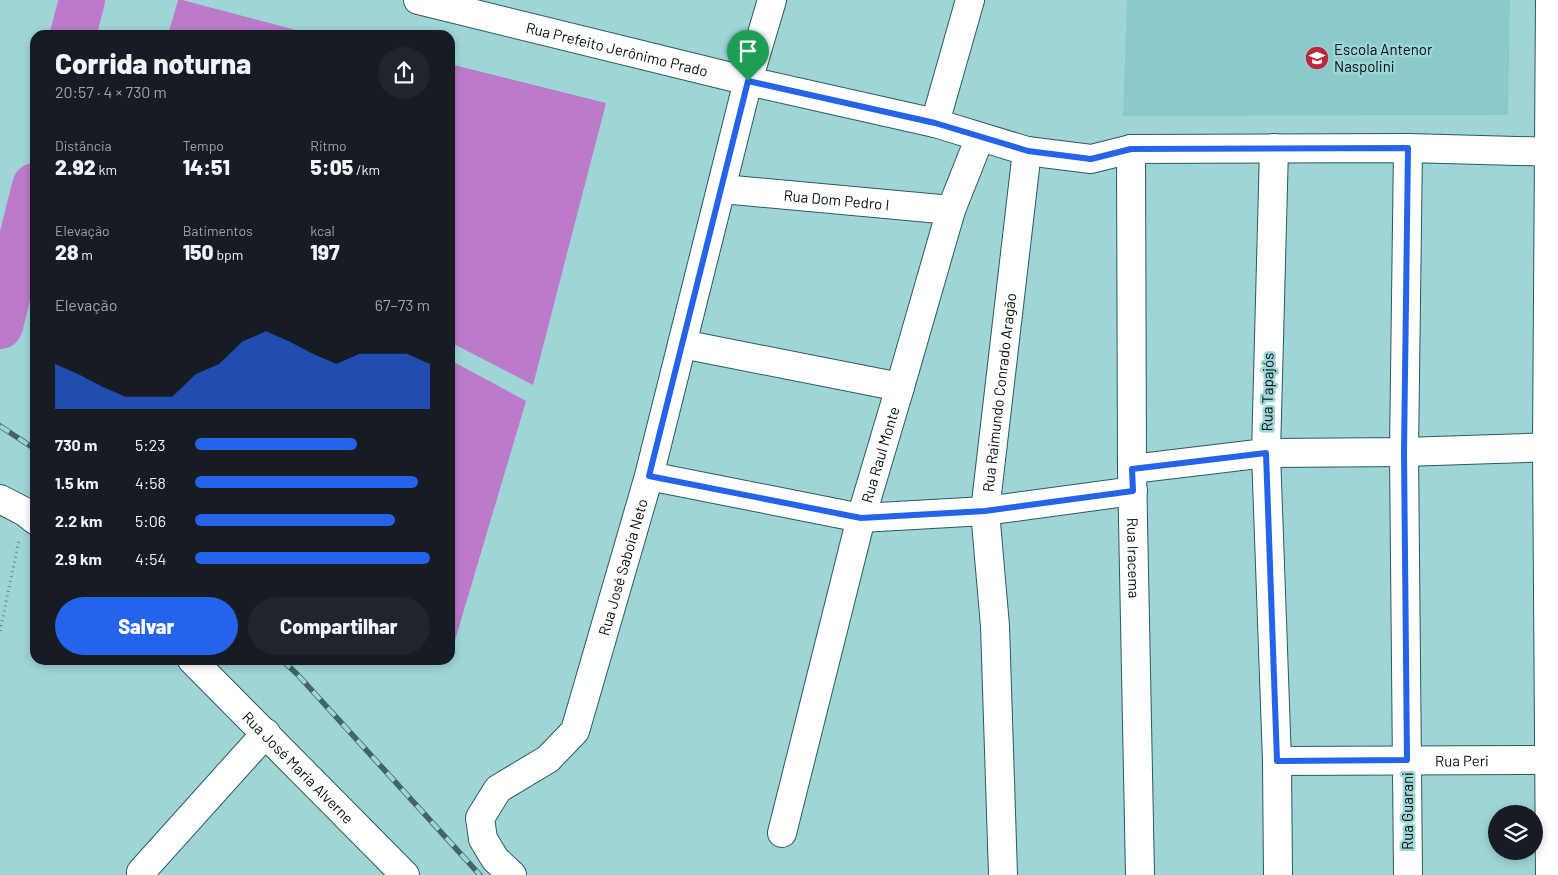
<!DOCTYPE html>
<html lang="pt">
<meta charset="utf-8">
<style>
body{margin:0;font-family:Barlow,sans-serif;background:#20242c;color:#f1f3f6;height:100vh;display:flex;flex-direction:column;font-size:19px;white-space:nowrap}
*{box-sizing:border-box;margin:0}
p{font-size:16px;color:#9ea1a6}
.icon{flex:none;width:28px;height:28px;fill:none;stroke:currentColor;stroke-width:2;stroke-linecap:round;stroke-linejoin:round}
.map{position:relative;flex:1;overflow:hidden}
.sheet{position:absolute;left:30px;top:30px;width:425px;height:635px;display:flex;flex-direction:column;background:#171b24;border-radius:15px;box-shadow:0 2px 8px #0003}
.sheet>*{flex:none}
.controls{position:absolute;left:1488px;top:805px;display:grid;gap:10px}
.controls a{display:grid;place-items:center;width:55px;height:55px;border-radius:50%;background:#171b24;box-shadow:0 2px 8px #0003;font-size:25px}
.pin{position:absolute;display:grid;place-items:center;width:42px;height:42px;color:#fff;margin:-51px -21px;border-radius:50% 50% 50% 0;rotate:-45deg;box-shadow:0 0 5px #0007}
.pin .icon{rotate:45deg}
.round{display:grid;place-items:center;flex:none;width:52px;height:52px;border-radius:26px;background:#20242c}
.summary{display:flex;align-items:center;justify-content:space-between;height:85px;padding:0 25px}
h1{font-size:28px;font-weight:800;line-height:38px}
.stats{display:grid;grid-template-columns:repeat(3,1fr);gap:8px;height:85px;padding:5px 25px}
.stats div{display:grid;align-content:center}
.stats b{font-size:21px;font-weight:800}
.stats small{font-size:14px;font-weight:400}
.stats p{font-size:14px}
.chart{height:140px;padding:10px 25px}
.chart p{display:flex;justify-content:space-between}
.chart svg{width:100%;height:90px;margin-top:5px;fill:#2563eb;opacity:.7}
.primary-button{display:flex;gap:10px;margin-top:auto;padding:10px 25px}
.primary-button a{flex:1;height:58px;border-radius:30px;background:#2563eb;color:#fff;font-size:20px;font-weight:800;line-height:58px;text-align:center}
.primary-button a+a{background:#20242c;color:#f1f3f6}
ul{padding:0 25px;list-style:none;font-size:16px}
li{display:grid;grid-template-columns:80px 60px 1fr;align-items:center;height:38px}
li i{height:12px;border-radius:6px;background:#2563eb}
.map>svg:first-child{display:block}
.built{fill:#8acacd}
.water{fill:#bc7acb}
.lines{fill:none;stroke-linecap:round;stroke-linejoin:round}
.river{stroke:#bc7acb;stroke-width:46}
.minor-casing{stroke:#295c5f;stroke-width:30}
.path{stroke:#638a8b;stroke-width:3;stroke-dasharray:1 4;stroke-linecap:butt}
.minor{stroke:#fff;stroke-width:28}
.rail-casing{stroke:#436364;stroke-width:5.5}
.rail{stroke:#9fd5d7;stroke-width:4;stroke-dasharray:11;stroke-linecap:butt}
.route-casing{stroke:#fff;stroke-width:10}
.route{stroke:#2563eb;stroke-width:6}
.labels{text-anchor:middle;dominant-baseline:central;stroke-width:5;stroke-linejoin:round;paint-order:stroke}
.street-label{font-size:15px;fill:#000f10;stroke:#9fd5d7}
.poi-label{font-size:15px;fill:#000f10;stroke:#9fd5d7;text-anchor:start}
</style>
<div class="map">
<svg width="1558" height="875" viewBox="0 0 1558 875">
<rect width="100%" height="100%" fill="#9fd5d7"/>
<!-- built -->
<path class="built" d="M1127,0H1510L1508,115L1123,116Z"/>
<!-- water -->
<path class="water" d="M178,0H182L315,35H168Z
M450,64L606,103L533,385L450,342Z
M450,360L526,401L450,657Z"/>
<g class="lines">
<!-- river -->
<path class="river" d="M73,35L82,0
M0,326L35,186"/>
<!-- minor casing -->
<g class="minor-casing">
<g id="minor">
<path id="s1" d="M418,0L748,81L935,123L1027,151L1091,159L1131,149L1408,148L1558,152"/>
<path d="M1550,0L1547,447L1550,875"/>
<path d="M935,123L970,0"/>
<path d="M1274,148L1266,453L1277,761L1278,875"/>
<path id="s2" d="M1131,149L1132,469L1140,875"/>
<path id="s3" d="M722,189L951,210"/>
<path d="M682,344L900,387"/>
<path d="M1132,469L1266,453L1404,452L1558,447"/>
<path d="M649,476L861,518L985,511L1133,491"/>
<path d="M0,499L25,512L35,520"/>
<path id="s4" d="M192,660L405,875"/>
<path id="s5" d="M1277,761L1558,760"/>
<path id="s6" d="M782,833L861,518L900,387L951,210L980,137"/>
<path d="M141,875V872L266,733"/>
<path id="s7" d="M512,875L495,859L483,839L480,818L498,789L548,759L575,731L649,476L748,81L772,0"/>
<path id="s8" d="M1003,875L995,626L985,511L1027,151"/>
<path d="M1408,875L1404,452L1408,148"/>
</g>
</g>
<!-- path -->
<path class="path" d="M0,631L19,540"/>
<!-- minor -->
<use href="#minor" class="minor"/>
<!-- rail casing -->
<g class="rail-casing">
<path id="rail" d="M0,426L35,449
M282,660L297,674L480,875"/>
</g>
<!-- rail -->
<use href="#rail" class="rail"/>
</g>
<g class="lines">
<!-- route casing -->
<g class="route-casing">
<path id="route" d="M748,81L935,123L1028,151L1091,159L1131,149L1408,148L1404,452L1407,760L1277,761L1266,453L1132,469L1133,491L985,511L861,518L649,476Z"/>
</g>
<!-- route -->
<use href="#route" class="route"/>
</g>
<!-- icons -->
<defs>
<g id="school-disc" transform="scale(1.25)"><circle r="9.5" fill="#ba293b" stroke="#9fd5d7"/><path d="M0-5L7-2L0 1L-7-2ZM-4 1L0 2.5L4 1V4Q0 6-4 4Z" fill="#fff"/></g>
</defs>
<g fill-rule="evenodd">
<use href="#school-disc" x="1317" y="58"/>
</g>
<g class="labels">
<!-- street labels -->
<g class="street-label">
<text stroke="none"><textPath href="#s1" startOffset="205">Rua Prefeito Jerônimo Prado</textPath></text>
<text stroke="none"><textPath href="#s3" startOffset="115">Rua Dom Pedro I</textPath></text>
<text transform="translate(1267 392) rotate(-89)">Rua Tapajós</text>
<text stroke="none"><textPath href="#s8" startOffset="484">Rua Raimundo Conrado Aragão</textPath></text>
<text stroke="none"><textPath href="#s6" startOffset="391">Rua Raul Monte</textPath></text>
<text stroke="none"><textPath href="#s2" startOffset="409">Rua Iracema</textPath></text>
<text stroke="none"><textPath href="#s7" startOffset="370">Rua José Saboia Neto</textPath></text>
<text stroke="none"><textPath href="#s5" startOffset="185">Rua Peri</textPath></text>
<text stroke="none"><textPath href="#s4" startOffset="151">Rua José Maria Alverne</textPath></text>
<text transform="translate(1407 811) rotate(-90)">Rua Guarani</text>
</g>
<!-- poi labels -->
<g class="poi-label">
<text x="1334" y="49">Escola Antenor<tspan x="1334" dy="17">Naspolini</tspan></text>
</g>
</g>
</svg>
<div class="controls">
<a><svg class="icon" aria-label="layers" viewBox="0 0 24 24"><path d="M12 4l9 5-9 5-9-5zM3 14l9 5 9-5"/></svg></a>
</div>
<div class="pin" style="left:748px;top:81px;background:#1e9e55"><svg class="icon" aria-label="arrive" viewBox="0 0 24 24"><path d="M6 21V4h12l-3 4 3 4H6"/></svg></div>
<section class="sheet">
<div class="summary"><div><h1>Corrida noturna</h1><p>20:57 · 4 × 730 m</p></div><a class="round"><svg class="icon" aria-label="share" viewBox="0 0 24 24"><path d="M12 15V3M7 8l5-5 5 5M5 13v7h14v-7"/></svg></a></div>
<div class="stats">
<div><p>Distância</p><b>2.92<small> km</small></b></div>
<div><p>Tempo</p><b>14:51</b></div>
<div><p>Ritmo</p><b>5:05<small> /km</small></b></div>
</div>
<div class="stats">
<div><p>Elevação</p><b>28<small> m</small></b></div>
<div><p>Batimentos</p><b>150<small> bpm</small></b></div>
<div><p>kcal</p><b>197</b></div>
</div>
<div class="chart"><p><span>Elevação</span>67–73 m</p>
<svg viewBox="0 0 160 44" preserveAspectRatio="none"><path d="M0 44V22L10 27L20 33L30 38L40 38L50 38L60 27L70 22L80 11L90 6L100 11L110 17L120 22L130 17L140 17L150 17L160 22V44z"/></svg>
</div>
<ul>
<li><b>730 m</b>5:23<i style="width:69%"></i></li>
<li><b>1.5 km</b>4:58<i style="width:95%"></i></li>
<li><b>2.2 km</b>5:06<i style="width:85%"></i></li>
<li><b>2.9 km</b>4:54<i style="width:100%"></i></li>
</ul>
<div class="primary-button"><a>Salvar</a><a>Compartilhar</a></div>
</section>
</div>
